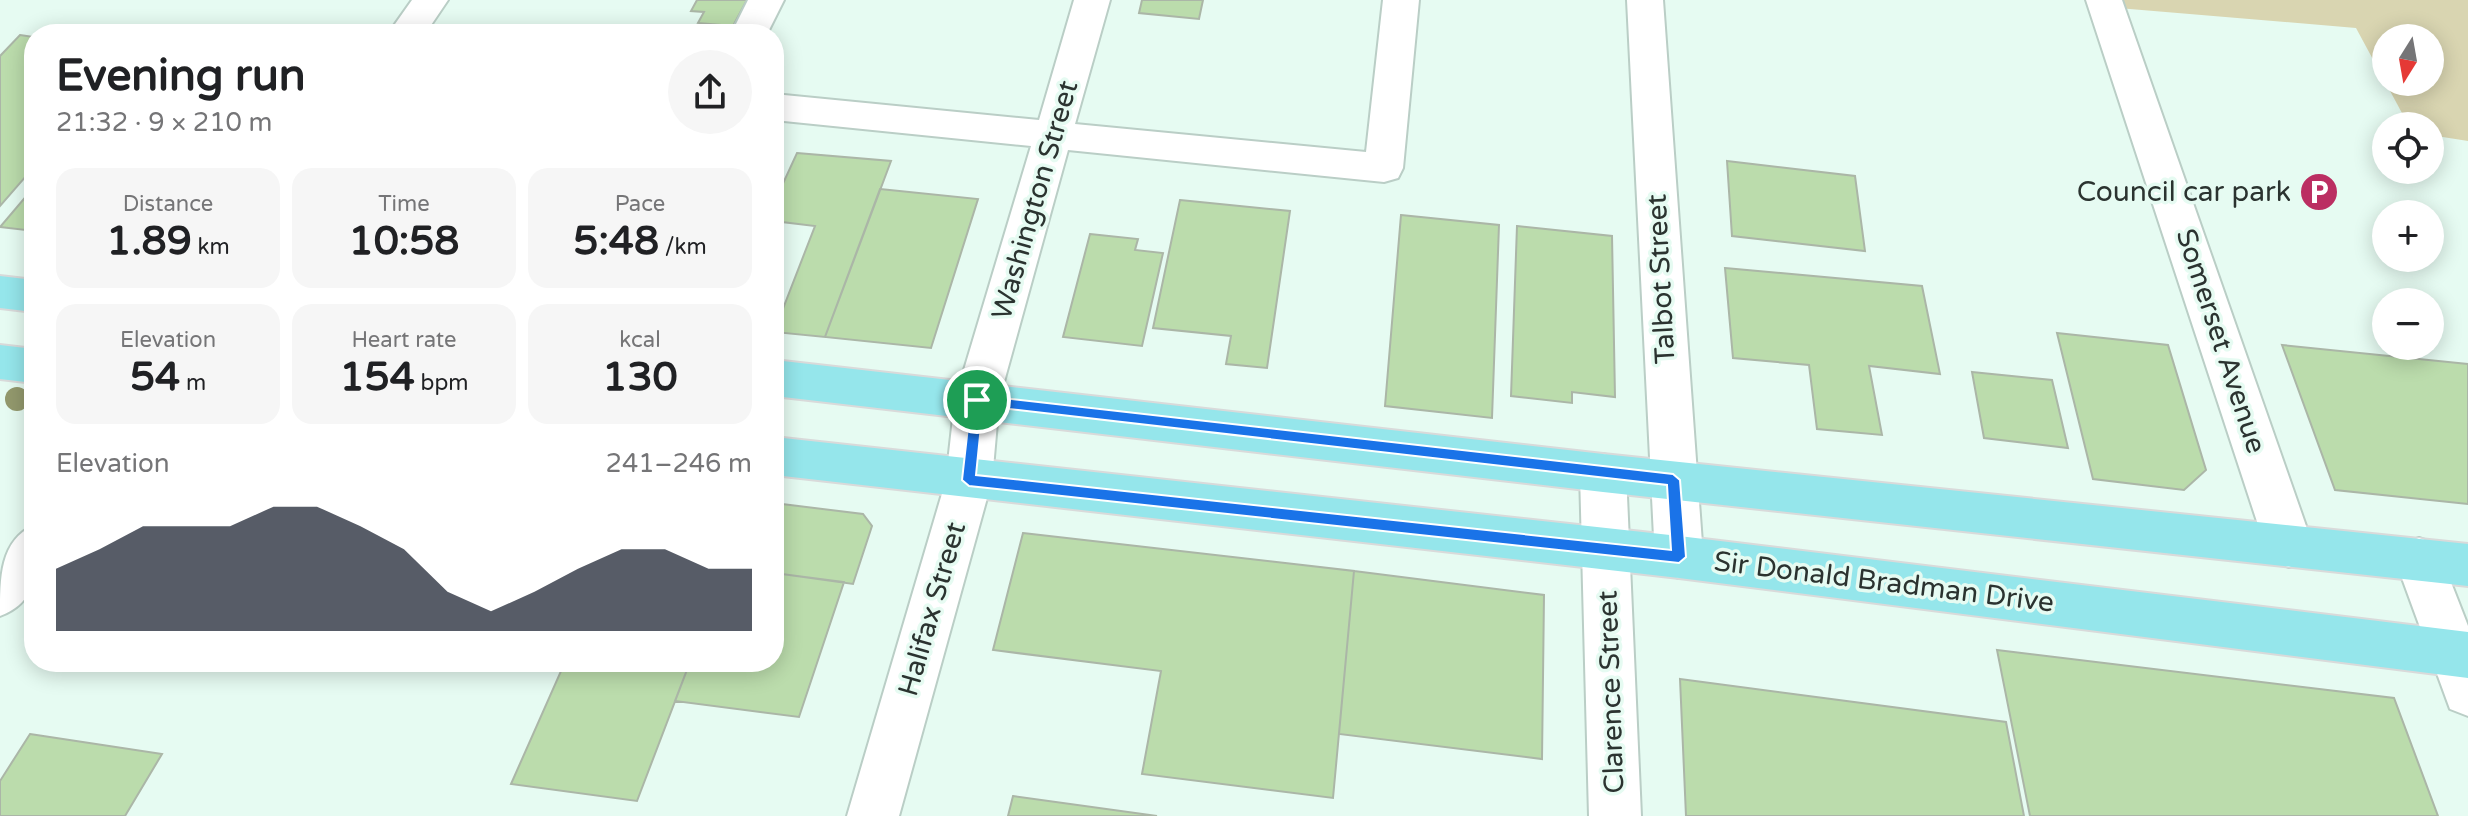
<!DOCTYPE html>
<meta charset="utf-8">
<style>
body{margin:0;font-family:"Varela Round",sans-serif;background:#f6f6f6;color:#202124;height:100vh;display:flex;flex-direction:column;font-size:30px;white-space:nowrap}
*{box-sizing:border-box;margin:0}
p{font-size:26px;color:#757577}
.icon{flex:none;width:44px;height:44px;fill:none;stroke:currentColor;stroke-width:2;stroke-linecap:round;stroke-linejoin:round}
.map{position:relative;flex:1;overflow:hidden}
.panel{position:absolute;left:24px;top:24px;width:760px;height:648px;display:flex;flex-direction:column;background:#fff;border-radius:32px;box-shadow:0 4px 20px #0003}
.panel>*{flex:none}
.needle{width:52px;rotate:191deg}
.buttons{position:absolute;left:2372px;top:24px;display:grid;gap:16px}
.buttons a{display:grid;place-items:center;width:72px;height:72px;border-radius:50%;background:#fff;box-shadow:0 4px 20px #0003;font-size:40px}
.pin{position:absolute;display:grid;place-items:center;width:68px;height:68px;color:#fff;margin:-34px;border:4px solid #fff;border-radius:50%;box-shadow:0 2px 8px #0007}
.round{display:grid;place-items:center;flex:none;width:84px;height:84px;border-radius:42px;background:#f6f6f6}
.head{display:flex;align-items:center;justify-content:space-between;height:136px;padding:0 32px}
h1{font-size:44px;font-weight:700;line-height:60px}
.metrics{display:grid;grid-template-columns:repeat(3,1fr);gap:12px;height:136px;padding:8px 32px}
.metrics div{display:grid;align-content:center;border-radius:20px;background:#f6f6f6;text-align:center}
.metrics b{font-size:40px;font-weight:700}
.metrics small{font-size:22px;font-weight:400}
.metrics p{font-size:22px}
.chart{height:224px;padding:16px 32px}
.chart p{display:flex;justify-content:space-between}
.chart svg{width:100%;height:144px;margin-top:8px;fill:#111827;opacity:.7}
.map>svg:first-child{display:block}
.green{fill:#d9d5b1;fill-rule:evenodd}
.building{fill:#bbdcac;stroke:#abb6a7;stroke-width:2}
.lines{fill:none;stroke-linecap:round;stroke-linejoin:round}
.minor-casing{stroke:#bacec6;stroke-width:4}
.major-casing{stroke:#d9dada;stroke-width:4}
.minor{fill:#fff;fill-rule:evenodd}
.major{fill:#95e6eb;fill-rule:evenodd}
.tree{fill:#93996d}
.route{fill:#1a73e8;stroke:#fff;stroke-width:2;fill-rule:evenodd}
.labels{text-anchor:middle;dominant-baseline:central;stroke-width:7;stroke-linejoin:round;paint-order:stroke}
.poi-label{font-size:28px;fill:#2b3330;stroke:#e6fbf2;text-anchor:end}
.street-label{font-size:28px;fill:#2b3330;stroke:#e6fbf2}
</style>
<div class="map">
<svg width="2468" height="816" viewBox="0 0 2468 816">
<rect width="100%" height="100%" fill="#e6fbf2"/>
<!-- green -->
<path class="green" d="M2104,0H2468V141L2430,135V126H2409L2356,28L2106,7ZM2386,38H2430V82H2386Z"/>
<!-- building -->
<path class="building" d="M697,0H747L733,26L698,23L704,12L691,11Z
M1142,0H1203L1199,19L1139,13Z
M20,35L34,37V167L0,206V56Z
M797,153L891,161L825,337L774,332L815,226L774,221V203Z
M1727,161L1855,176L1865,251L1732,236Z
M34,187V231L0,227Z
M880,189L978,199L931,348L825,337Z
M1180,200L1290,211L1267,368L1226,364L1231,336L1153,328Z
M1401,215L1499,225L1492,418L1385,406Z
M1517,226L1612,236L1615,397L1572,392V403L1511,396Z
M1090,234L1138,239L1135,250L1163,253L1142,346L1063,337Z
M1725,268L1922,286L1940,374L1869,366L1882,435L1817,429L1809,365L1733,358Z
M2057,333L2168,345L2206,470L2184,490L2093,479Z
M2282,345L2468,364V504L2335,490Z
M1972,372L2052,380L2068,448L1984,438Z
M774,503L863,514L872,526L853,584L774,573Z
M1023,533L1354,571L1333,798L1142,774L1161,671L993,650Z
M1354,571L1544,595L1542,759L1339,734Z
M774,573L844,582L799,717L675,701L690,662H774Z
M1997,650L2394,698L2438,816H2030Z
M94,662H169L163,671Z
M565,662H690L637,801L511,784Z
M1680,679L2006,722L2024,816H1686Z
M30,734L162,754L125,816H0V781Z
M1013,796L1157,816H1008Z"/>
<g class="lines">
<!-- minor casing -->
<g class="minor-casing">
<path id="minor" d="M412,0H448L425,34H388Z
M748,0H784L767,34H731Z
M1074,0H1110L1075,124L1366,152L1383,0H1419L1403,168L1398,178L1384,182L1068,150L999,400L992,480L899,816H847L946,480L955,400L1031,146L774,120V94L1039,120Z
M1627,0H1663L1703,557L1696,572L1679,578L1662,572L1655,557Z
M2086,0H2122L2313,546L2306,561L2289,567L2272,561L2265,546Z
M1603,454L1619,459L1626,473L1641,816H1589L1580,473L1587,459Z
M34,525C34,564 43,600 0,616C0,577 0,541 34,525Z
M2419,538L2436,544L2468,626V716L2450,709L2395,559L2402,544Z"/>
</g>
<!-- major casing -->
<g class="major-casing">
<path id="major" d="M0,276L34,280V312L0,308Z
M0,345L34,349V383L0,379Z
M774,360L1603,454L2468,544V586L1603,492L774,396Z
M774,437L1679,536L2468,632V678L1679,578L774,475Z"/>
</g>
<!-- minor -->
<use href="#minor" class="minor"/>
<!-- major -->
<use href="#major" class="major"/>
</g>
<!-- trees -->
<circle class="tree" cx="17" cy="399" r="12"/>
<!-- route -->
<path class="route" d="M977,395L1673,474L1680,480L1686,557L1679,563L969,486L962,480L971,400ZM983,406L1667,485L1671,550L976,475Z"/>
<!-- icons -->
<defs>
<g id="parking-disc" transform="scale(2)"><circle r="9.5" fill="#bb2e62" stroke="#e6fbf2"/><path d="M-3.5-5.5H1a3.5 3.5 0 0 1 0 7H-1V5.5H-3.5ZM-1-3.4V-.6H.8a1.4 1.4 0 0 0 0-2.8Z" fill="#fff"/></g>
</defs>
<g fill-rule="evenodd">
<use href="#parking-disc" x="2319" y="192"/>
</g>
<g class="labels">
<!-- poi labels -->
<g class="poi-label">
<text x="2291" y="192">Council car park</text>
</g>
<!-- street labels -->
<g class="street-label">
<text transform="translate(1035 200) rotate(-74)">Washington Street</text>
<text transform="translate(1661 279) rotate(-93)">Talbot Street</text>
<text transform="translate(2221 341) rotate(72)">Somerset Avenue</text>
<text transform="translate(1884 582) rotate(7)">Sir Donald Bradman Drive</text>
<text transform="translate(932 609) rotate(-74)">Halifax Street</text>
<text transform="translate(1611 692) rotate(-92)">Clarence Street</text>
</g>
</g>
</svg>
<div class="buttons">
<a><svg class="needle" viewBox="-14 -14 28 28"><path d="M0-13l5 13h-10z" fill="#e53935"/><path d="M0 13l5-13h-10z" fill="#757577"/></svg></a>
<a><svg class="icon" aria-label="locate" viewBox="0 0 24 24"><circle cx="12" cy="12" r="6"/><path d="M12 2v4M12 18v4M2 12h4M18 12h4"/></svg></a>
<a>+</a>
<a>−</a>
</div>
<div class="pin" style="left:977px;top:400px;background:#1e9e55"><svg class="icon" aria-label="arrive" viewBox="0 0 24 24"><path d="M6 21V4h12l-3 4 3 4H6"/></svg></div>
<section class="panel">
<div class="head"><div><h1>Evening run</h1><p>21:32 · 9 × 210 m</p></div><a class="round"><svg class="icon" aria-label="share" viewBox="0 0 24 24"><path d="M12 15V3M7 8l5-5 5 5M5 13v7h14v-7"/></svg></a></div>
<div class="metrics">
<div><p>Distance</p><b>1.89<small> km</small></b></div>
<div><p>Time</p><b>10:58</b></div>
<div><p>Pace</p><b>5:48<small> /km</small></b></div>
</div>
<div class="metrics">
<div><p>Elevation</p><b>54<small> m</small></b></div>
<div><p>Heart rate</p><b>154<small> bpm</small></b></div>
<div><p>kcal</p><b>130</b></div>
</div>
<div class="chart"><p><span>Elevation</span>241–246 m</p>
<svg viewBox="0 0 160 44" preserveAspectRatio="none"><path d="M0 44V25L10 19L20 12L30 12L40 12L50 6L60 6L70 12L80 19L90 32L100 38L110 32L120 25L130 19L140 19L150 25L160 25V44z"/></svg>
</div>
</section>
</div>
